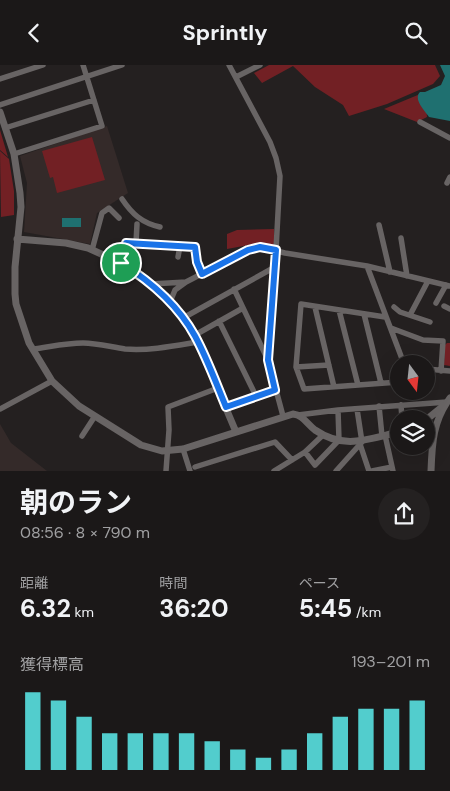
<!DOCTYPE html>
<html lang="ja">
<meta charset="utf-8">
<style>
body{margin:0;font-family:"DM Sans","Noto Sans JP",sans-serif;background:#242121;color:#f1f3f6;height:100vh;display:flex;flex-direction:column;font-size:19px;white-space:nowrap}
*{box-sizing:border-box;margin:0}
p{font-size:16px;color:#a0a0a2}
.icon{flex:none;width:28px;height:28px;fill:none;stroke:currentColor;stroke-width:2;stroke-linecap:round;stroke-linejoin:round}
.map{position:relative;height:406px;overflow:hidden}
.details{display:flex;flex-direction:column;background:#1b1818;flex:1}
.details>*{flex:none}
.needle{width:32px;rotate:165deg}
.tools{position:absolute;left:390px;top:290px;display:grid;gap:10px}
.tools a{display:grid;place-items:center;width:45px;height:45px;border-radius:50%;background:#1b1818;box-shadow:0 5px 20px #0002,0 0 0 1px #393737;font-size:25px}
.pin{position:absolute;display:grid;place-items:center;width:42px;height:42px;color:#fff;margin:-21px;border:2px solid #fff;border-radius:50%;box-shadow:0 1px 5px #0007}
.round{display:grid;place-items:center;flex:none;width:52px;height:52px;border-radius:26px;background:#242121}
.headline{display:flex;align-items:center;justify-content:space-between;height:85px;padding:0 20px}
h1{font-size:28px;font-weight:700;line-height:38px}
.metrics{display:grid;grid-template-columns:repeat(3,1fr);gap:8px;height:85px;padding:5px 20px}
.metrics div{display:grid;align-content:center}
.metrics b{font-size:25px;font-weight:700}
.metrics small{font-size:14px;font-weight:400}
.metrics p{font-size:14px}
.chart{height:140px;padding:10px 20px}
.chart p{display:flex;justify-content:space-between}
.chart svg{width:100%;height:90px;margin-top:5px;stroke:#52cdcd;stroke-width:6}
header{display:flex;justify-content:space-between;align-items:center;height:65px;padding:0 20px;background:#1b1818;font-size:22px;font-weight:700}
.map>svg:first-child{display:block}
.built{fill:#342a29}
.green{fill:#722024}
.water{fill:#1f7070}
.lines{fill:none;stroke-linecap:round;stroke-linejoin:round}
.minor{stroke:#686464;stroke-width:5.5}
.tertiary{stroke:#686464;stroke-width:7}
.route-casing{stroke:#fff;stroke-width:10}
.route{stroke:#1a73e8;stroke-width:6}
</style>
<header><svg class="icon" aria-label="back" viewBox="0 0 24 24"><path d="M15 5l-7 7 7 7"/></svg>Sprintly<svg class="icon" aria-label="search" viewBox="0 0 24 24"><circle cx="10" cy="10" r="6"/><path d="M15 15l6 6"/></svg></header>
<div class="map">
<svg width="450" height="406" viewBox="0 0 450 406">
<rect width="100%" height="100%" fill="#242020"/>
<!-- built -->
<path class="built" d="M107,61L128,128L97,148L90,179L24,167L27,118L20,91Z
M0,359L11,378L47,406H0Z"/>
<!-- green -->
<path class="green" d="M269,0H435L440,11L433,19L387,39L349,51L343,40L315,22L293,1L262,18L254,8Z
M425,27L427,52L417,57L384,44Z
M0,65L8,92L0,85Z
M92,72L105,115L57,128L53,112L50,113L42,86Z
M0,86L9,94L14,126V150L1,152Z
M274,164V181L254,179L227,184V169L237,165Z
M447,278H450V301L444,300L445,280Z"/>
<!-- water -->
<path class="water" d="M440,0H450V56L429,52C424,45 413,34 420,27H425L441,20L445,11Z
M62,153H81V162H62Z"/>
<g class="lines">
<!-- minor -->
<path class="minor" d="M229,0L270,77L276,93L280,111L276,185L268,295L283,351
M236,12L260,0
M0,14L43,0
M0,40L122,0
M420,57L450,73
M5,63L94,35
M14,89L102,61L83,0
M447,118L450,112
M122,134C132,149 142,158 160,162
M379,160L390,207
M401,173L407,211
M136,178L137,159
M92,185L102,148L109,143L119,153
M178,192L180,181
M121,198L126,177L195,182L197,197L202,209
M367,201L404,299
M151,219L186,217L248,185L260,182L285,188L367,201L450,221
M234,224L267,293
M170,237L175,225L186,217
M436,238L446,220
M444,241L450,244
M315,242L334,322
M394,242L400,247L430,257
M339,245L358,320
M364,249L381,318
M410,250L428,216
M385,252L301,239L296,302L304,324L399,317
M183,253L275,202
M219,256L256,331
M391,263L423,275L443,276L441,306
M195,270L243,243
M33,284C49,282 66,278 83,278C97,278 111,282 125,284C149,286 174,281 198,277
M296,302L329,300
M426,304L450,306
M401,340L402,354
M379,341L382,371
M226,342L275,325
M0,344L52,316
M298,350L338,345L447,337
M385,370L393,406
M82,371L95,351
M360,379L369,406
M183,384L190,406
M305,387L315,400L339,375L338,345
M195,402L275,377L292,395
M166,406L169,365L168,342L218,323
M274,406L305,387L323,370
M336,406L362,377L357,344
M372,406L392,402"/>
<!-- tertiary -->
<path class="tertiary" d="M0,47L14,89L20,128L21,142L15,202V229L16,239L29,278L52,316L79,341L141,380L162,386L183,384L293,349C303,350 307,359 315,365C344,385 368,374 399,367
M17,174L66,178L88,183L123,199L151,219L170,237L195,270L236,367
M426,355L442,342
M431,406C432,378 433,356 450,333"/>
</g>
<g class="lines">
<!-- route casing -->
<g class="route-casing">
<path id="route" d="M126,178L195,182L197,197L202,209L248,185L260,182L276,185L268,295L275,325L226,342C216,318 207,293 195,271C178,240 150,216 121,198Z"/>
</g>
<!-- route -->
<use href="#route" class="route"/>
</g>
</svg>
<div class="tools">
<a><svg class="needle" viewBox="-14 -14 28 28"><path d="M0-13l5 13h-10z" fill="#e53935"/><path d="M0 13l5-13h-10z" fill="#a0a0a2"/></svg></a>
<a><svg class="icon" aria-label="layers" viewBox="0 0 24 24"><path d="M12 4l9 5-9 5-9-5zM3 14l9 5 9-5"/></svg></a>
</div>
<div class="pin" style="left:121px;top:198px;background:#1e9e55"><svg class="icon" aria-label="arrive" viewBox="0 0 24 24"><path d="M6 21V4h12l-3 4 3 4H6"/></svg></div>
</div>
<section class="details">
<div class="headline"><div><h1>朝のラン</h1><p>08:56 · 8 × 790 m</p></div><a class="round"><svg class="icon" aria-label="share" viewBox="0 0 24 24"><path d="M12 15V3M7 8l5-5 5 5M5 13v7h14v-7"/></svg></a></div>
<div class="metrics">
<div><p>距離</p><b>6.32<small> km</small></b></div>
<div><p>時間</p><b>36:20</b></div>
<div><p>ペース</p><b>5:45<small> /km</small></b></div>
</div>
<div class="chart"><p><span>獲得標高</span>193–201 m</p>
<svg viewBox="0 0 160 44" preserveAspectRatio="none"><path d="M5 44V6M15 44V10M25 44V18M35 44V26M45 44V26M55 44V26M65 44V26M75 44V30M85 44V34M95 44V38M105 44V34M115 44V26M125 44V18M135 44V14M145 44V14M155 44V10"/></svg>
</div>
</section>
